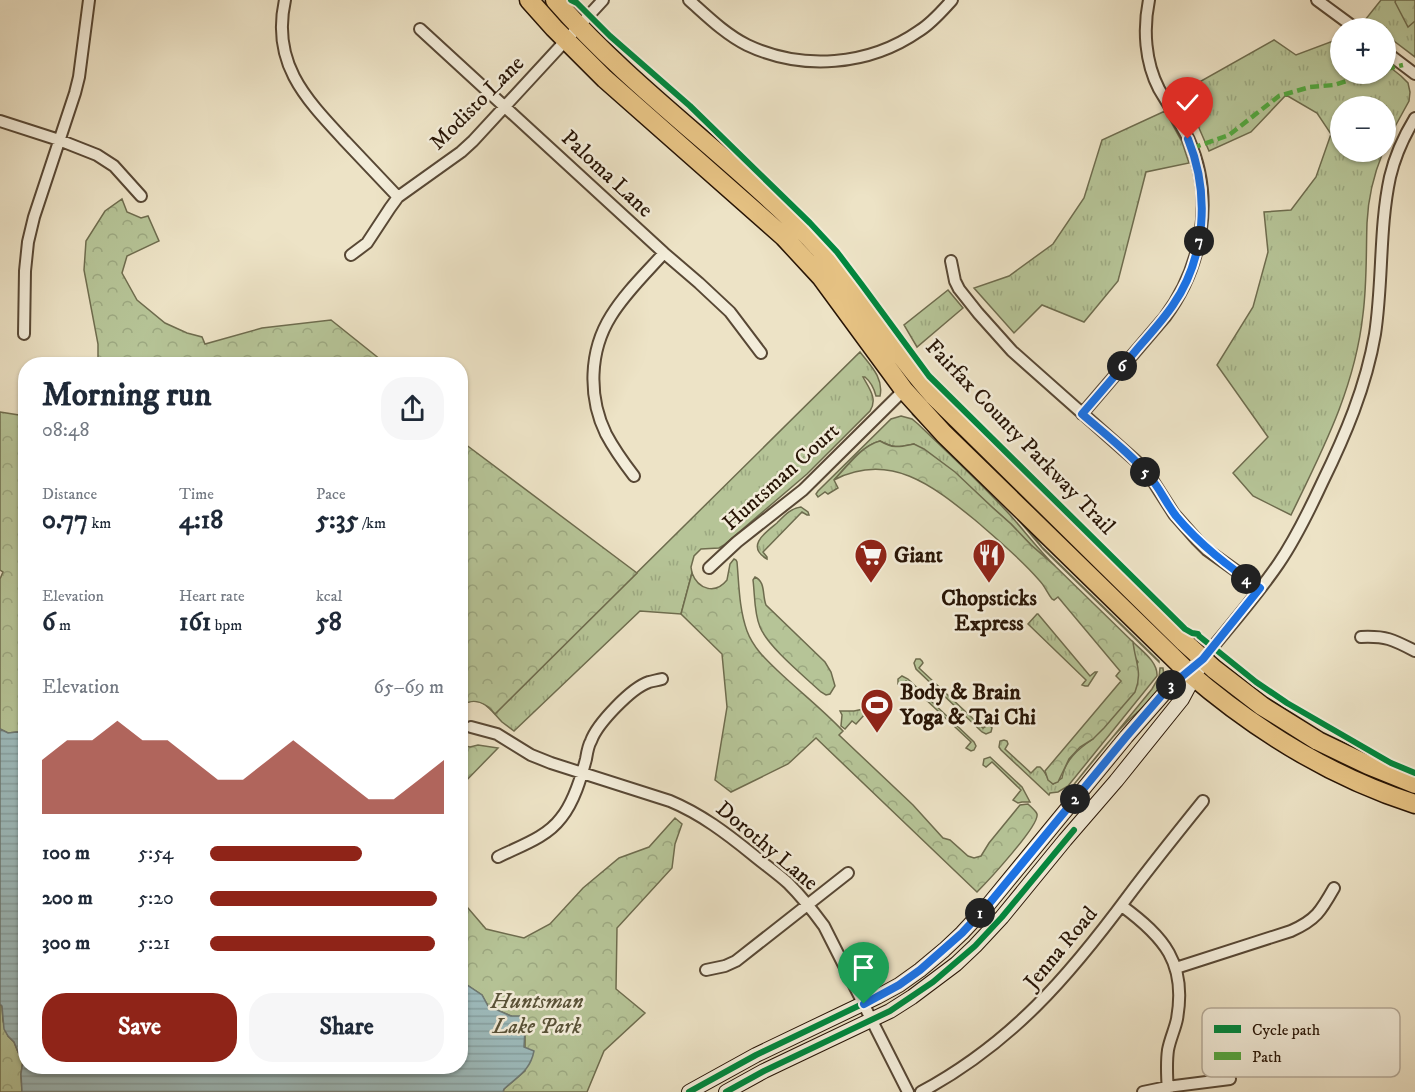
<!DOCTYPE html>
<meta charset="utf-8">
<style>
body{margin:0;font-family:"IM FELL DW Pica",serif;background:#f6f6f7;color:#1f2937;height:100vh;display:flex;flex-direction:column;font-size:22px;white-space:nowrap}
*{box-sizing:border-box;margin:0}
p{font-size:20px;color:#747a83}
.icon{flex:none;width:33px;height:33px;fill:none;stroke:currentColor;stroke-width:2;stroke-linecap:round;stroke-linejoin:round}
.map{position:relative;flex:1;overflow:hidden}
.panel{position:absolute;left:18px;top:357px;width:450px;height:717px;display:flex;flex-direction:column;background:#fff;border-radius:24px;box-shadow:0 2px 4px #0004}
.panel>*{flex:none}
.buttons{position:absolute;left:1330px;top:18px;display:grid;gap:12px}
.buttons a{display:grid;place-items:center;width:66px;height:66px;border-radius:50%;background:#fff;box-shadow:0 2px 4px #0004;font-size:30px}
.pin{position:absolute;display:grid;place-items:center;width:51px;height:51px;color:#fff;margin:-62px -26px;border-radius:50% 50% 50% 0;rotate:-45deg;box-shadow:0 0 6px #0007}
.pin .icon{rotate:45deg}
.km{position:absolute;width:30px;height:30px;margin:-15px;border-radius:50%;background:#222;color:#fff;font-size:16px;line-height:30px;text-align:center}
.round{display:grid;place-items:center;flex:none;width:63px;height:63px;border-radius:24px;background:#f6f6f7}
.overview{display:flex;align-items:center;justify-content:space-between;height:102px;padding:0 24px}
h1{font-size:33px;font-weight:800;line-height:45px}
.metrics{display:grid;grid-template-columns:repeat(3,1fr);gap:9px;height:102px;padding:6px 24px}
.metrics div{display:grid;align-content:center}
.metrics b{font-size:26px;font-weight:800}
.metrics small{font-size:16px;font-weight:400}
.metrics p{font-size:16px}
.chart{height:168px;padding:12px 24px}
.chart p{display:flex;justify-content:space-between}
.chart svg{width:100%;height:108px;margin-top:6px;fill:#8f2418;opacity:.7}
.button{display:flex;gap:12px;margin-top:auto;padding:12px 24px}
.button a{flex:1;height:69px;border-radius:24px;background:#8f2418;color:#fff;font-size:24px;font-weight:800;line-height:69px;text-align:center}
.button a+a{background:#f6f6f7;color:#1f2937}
ul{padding:0 24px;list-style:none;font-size:20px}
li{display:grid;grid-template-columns:96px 72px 1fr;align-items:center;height:45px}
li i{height:15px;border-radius:8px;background:#8f2418}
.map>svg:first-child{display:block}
.grass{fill:url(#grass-tufts);stroke:#6e6c4e;stroke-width:1.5}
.forest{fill:url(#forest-crowns);stroke:#6e6c4e;stroke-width:1.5}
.water{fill:url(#water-rules);stroke:#6e7974;stroke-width:1.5}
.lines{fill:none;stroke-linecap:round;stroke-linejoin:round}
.street-casing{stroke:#584835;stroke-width:14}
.secondary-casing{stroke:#271405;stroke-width:16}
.highway-casing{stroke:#271405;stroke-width:21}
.street{stroke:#f3edda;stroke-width:10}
.secondary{stroke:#f3edda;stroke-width:14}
.highway{stroke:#e6c283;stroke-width:18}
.quiet{stroke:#53a840;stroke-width:4.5;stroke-dasharray:9 4.5;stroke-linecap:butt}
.cycleway-casing{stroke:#f3edda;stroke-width:10}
.cycleway{stroke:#00873e;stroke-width:6}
.route-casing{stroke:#fff;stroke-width:12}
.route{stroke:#1a73e8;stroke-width:8}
.labels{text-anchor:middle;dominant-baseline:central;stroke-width:5;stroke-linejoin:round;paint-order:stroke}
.street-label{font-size:22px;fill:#271405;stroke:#f3edda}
.poi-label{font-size:22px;font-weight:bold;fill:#271405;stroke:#f3edda;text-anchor:start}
.park-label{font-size:22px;font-style:italic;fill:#595238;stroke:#f3edda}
.key{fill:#f3edda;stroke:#b6ac9a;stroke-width:1.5}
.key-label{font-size:16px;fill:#271405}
</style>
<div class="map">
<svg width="1415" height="1092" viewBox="0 0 1415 1092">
<defs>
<pattern id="grass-tufts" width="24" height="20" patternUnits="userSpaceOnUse" patternTransform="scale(1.5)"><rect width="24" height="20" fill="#b6c497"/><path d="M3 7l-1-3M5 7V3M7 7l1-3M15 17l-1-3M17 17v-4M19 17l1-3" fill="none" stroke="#9ca881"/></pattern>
<pattern id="forest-crowns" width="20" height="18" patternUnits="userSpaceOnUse" patternTransform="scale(1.5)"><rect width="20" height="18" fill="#b6c497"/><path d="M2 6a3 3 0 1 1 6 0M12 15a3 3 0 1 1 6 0" fill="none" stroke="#9ca881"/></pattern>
<pattern id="water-rules" width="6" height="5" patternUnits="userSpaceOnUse" patternTransform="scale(1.5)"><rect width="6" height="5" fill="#9dbcbe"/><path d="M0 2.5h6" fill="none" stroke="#87a1a2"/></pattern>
</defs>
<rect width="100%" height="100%" fill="#ede3c6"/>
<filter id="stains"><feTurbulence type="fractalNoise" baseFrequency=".00333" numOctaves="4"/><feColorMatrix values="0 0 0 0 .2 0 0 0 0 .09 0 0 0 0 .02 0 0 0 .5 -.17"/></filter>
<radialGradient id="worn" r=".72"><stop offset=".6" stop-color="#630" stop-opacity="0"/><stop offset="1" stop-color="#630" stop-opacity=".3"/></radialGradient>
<!-- grass -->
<path class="grass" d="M1381,0H1415V57L1386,35V28H1377L1365,20Z
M1341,38V74H1386V64L1401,76L1408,83L1410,92L1409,101L1386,143V106H1341V152H1383C1374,174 1368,198 1367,223C1366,253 1367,283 1363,314C1355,388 1323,449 1291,515L1253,496L1233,473L1268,437L1217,365L1253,307L1268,252L1264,212L1291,210L1316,177L1331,134L1317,113L1286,95L1251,132L1209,151L1196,121L1178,94L1274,40L1296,55Z
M1165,111L1182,142L1189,163L1146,172L1118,281L1084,322L1042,305L1014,333L974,288L1009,276L1053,244L1084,198L1102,140Z
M948,290L963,308L917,347L904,325Z
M860,352C870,365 884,378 880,396H876C874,388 871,382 865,377H863C869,388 878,399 870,411L807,474L724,545L719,548L701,549L694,556L691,567L692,573L681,614L640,611L514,731C510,728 506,725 502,722C489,708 481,694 461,705V682L498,710Z
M912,414L916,416L1014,511L1042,547L1159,661V662L1043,549L1012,512Z
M901,416L912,419L918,424C949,454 982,484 1011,516C1026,533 1039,550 1055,566L1031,545L1011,524L993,508L955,473L914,444C899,447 894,449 880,441C861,446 847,466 834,480L838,488L828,494L825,492L818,497L816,494L818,491L891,419Z
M801,507L808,512L809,515H807L802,512L763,552L767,557V559C745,546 766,532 777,523C784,516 791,508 801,507Z
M1037,614H1038L1090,676L1095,672H1097L1088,686H1085L1082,685L1086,680L1028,624Z
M1133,642C1142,651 1158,662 1157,676L1068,786L1058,792L1050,793L1049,795L1001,750L999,747L1000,741L1004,740L1007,741L1008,744L1005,749L1031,773L1037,767H1040C1046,772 1047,779 1053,784L1062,778C1065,760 1078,749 1093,739L1138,662L1134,656Z
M916,659H920L922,661L923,663L919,668L983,728L988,725H990L992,728L991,732L986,734L982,732L916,669L914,663Z
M1160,668H1163C1164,675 1165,681 1161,687C1153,701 1136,712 1125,724C1104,745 1086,770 1067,793L1152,689L1159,677Z
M902,676L908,679L974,742L976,746L974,750L971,751L966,748L971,742L906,681L901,685L898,684V679Z
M864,709L865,714L856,724L852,721L845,729L841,726L842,715L840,711H854Z
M990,757L1022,787L1030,802H1022L1018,803L1013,800L1021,790L992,762L986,767L983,765L984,759Z"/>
<!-- forest -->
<path class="forest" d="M1396,0H1415V21L1408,27L1395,2Z
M122,199L127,212L141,218L148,216L159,241L127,256L122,273L137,300L165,323L187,333L202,337L205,344L262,328L331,320L386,364H98V344L84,270L86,241L105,211Z
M0,412L25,416V734L17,732L8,733L0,729V579L3,572L0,570Z
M461,441L637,573L495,714C486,702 474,698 461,705Z
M880,441C894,449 899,447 914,444L924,449L955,472L993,508L1011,524L1031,545L1055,566L1133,642C1135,661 1143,673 1135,692L1104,728L1093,739L1080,747L1069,759L1058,782L1053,784L1048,780L1045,771L1121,681L1116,676L1120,671L1058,597L1054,600L1052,599C1047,593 1045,586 1039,580C1020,558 997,539 975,520C933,486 890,451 834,480C848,466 861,446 880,441Z
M734,559L736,560L737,562C739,584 739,609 747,631C753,647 765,659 778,671C799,691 822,709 843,731L839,735L913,805L943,838L950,840L968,856L974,858L981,856L989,843L1020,805L1028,804C1031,807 1036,811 1037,814C1040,825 987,882 977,892L816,738L788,764L731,792L715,780L727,707L722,654L681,614L692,573C698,589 715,595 727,580L730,564Z
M755,577C766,582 762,595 766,605L825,662L831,672L835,686L830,694L826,695L821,692C805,677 768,647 760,627C754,613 755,596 753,580Z
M461,745L470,747L478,745L498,748L461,786Z
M675,818L682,824L675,844L672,868L617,928L616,989L645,1013L604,1051L587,1092H503L504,1089L525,1071V1029L511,1016L488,1006L482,995L461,981L460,902L468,908L486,929L524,938L550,924L583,888L619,858L649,847Z
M0,1004L2,1006L3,1021L8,1036L14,1042L18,1052L23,1060L21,1074L22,1092H0Z"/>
<!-- water -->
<path class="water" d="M0,729L8,733L17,732L25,734L26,1066H460L461,981L482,995L488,1006L511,1016H522L525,1029L524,1047L534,1051C530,1071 518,1076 504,1089L503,1092H22L21,1074L23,1060L18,1052L14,1042L8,1036L4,1029L2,1006L0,1004Z"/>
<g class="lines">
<!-- street casing -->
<g class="street-casing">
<path id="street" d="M285,0C271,63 305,98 345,141C362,159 380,178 398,197
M689,0C707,16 725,34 747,45C802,71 869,66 919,31C932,23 942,11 952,0
M1317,0L1355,28
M420,29L664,253L699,283L730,312L761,353
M1386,52L1415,74
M0,121L59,140L97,155L114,166L141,196
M351,255L367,243L390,208L398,197L461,152L473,141L603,0
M951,261L955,281L959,289L978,313L1012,351L1136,461L1151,478L1174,514L1197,540L1207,550L1260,588
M24,334L25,271L28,242L34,217L75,93L79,77L89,0
M1082,414L1165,317C1202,267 1215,199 1189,140C1180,122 1169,106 1159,89C1145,62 1143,29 1149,0
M634,476C624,463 614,449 606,434C588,397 589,351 611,316C625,293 646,273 664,253
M709,568L737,542L803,490L904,390
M1361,637C1386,636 1392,639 1415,651
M1203,659C1228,628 1256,597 1279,563C1296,538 1309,511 1322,483C1345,436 1366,387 1375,334C1383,282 1379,228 1390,177C1395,156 1404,136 1415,118
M471,727L497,734L531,755L551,763L670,801C701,814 726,833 752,854C764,864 777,873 788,883C801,896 813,911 824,926L908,1092
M498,857C520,846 546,838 561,818C574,802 581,778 586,759C587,753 588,746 591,741C597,724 631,688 649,682C653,681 658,680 662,679
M1122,906C1164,937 1187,963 1177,1019C1175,1029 1170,1039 1168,1050C1166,1064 1167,1078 1168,1092
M1176,968L1291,931C1316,920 1321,911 1334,888
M706,970L725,966L736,961L848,873
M921,1092C1012,1043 1069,976 1129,895C1153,863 1178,832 1203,801
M1143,1092L1167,1087L1230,1079"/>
</g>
<!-- secondary casing -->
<g class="secondary-casing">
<path id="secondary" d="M689,1092L756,1055L877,997L899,985L920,970L944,950L962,933L988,905L1126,737L1169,688L1203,659
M726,1092L764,1071L890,1011L912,997L956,964L975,946L1002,917L1065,840L1116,781L1182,699L1198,669"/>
</g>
<!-- highway casing -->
<g class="highway-casing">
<path id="highway" d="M529,0L554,28L605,79L784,237L821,277L904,390L944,434L1188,672C1254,729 1331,777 1415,804
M555,0C628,84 720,149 799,227C851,278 885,342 933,395L1184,642L1214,669L1262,706L1318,741L1368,765L1415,784"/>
</g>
<!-- street -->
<use href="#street" class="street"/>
<!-- secondary -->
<use href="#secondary" class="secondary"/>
<!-- highway -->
<use href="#highway" class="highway"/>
<!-- quiet -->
<path class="quiet" d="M1386,69L1403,65
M1192,148L1229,135L1279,96L1310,87L1334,85L1362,76L1375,74"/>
<!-- cycleway casing -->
<g class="cycleway-casing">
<path id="cycleway" d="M571,0L577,3L610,36L690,106L810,223L837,252L862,285L929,376L1185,629L1192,633L1198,634L1199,636L1256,682L1287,703L1391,763L1415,773
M689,1092L756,1055L877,997L899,985L920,970L944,950L962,933L988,905L1126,737L1169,688L1203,659
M726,1092L764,1071L890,1011L933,982L975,946L1002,917L1074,830"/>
</g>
<!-- cycleway -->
<use href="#cycleway" class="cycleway"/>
</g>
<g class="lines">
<!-- route casing -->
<g class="route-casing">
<path id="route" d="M864,1004L899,985L920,970L962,933L988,905L1126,737L1168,688L1203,659L1260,588C1229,567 1200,545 1176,516C1166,503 1160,489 1150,477C1130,453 1105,434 1082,414C1101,392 1120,370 1138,348C1150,334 1163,320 1173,305C1206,257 1210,193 1188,139"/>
</g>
<!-- route -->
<use href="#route" class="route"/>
</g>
<!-- icons -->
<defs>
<g id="supermarket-pin" transform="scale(1.725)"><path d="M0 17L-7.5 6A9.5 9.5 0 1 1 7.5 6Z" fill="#8f2418" stroke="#f3edda"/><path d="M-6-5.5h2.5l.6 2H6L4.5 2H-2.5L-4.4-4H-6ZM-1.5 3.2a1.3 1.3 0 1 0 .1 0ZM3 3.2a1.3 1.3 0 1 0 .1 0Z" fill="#fff"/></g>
<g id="restaurant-pin" transform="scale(1.725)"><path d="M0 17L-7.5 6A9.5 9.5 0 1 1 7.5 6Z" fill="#8f2418" stroke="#f3edda"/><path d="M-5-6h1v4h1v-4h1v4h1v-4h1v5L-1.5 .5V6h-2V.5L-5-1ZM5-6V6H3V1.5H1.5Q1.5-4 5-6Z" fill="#fff"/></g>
<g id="stadium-pin" transform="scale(1.725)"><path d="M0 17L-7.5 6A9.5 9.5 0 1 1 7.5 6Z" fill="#8f2418" stroke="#f3edda"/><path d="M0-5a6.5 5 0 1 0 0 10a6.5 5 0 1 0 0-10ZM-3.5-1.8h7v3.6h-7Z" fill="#fff"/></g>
</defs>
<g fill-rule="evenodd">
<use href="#supermarket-pin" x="871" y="555"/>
<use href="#restaurant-pin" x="989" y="555"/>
<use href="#stadium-pin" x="877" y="705"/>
</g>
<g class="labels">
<!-- street labels -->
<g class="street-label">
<text transform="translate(477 103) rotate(-45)">Modisto Lane</text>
<text transform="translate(607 174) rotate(43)">Paloma Lane</text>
<text transform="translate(1020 437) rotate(46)">Fairfax County Parkway Trail</text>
<text transform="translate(781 477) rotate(-42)">Huntsman Court</text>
<text transform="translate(767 846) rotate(40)">Dorothy Lane</text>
<text transform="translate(1061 948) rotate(-50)">Jenna Road</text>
</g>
<!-- poi labels -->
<g class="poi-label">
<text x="894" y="555">Giant</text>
<text x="989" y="598" text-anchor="middle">Chopsticks<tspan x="989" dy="25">Express</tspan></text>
<text x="900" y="692">Body &amp; Brain<tspan x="900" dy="25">Yoga &amp; Tai Chi</tspan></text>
</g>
<!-- park labels -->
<g class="park-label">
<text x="537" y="1001">Huntsman<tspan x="537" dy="25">Lake Park</tspan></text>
</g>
</g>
<!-- legend -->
<rect x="1202" y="1008" width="198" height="69" rx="9" class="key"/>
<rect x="1214" y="1025" width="27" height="8" fill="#00873e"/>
<rect x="1214" y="1052" width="27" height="8" fill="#53a840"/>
<g class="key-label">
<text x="1252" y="1035">Cycle path</text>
<text x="1252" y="1062">Path</text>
</g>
<rect width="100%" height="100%" filter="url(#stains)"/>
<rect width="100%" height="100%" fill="url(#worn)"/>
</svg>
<div class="buttons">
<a>+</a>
<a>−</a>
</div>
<div class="pin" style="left:864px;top:1004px;background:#1e9e55"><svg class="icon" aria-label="arrive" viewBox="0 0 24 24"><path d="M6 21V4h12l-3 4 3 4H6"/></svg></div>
<div class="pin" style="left:1188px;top:139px;background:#d93025"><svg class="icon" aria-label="check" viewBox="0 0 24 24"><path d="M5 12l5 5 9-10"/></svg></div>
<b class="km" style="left:980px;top:913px">1</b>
<b class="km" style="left:1075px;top:799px">2</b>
<b class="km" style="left:1171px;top:685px">3</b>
<b class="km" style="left:1246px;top:579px">4</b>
<b class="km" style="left:1145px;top:472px">5</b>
<b class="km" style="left:1122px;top:366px">6</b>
<b class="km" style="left:1199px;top:241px">7</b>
<section class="panel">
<div class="overview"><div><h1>Morning run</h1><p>08:48</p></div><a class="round"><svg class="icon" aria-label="share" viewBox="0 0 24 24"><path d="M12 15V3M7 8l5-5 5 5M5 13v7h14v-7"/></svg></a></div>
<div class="metrics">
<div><p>Distance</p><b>0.77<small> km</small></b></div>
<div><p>Time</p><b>4:18</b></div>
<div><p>Pace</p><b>5:35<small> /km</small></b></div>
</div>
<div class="metrics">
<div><p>Elevation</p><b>6<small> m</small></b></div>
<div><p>Heart rate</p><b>161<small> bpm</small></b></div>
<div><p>kcal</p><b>58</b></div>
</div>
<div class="chart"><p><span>Elevation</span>65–69 m</p>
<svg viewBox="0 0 160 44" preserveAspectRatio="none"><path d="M0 44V22L10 14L20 14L30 6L40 14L50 14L60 22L70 30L80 30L90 22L100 14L110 22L120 30L130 38L140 38L150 30L160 22V44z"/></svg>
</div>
<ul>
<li><b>100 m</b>5:54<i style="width:65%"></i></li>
<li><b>200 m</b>5:20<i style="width:97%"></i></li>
<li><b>300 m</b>5:21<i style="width:96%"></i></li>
</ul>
<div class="button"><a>Save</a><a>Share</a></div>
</section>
</div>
